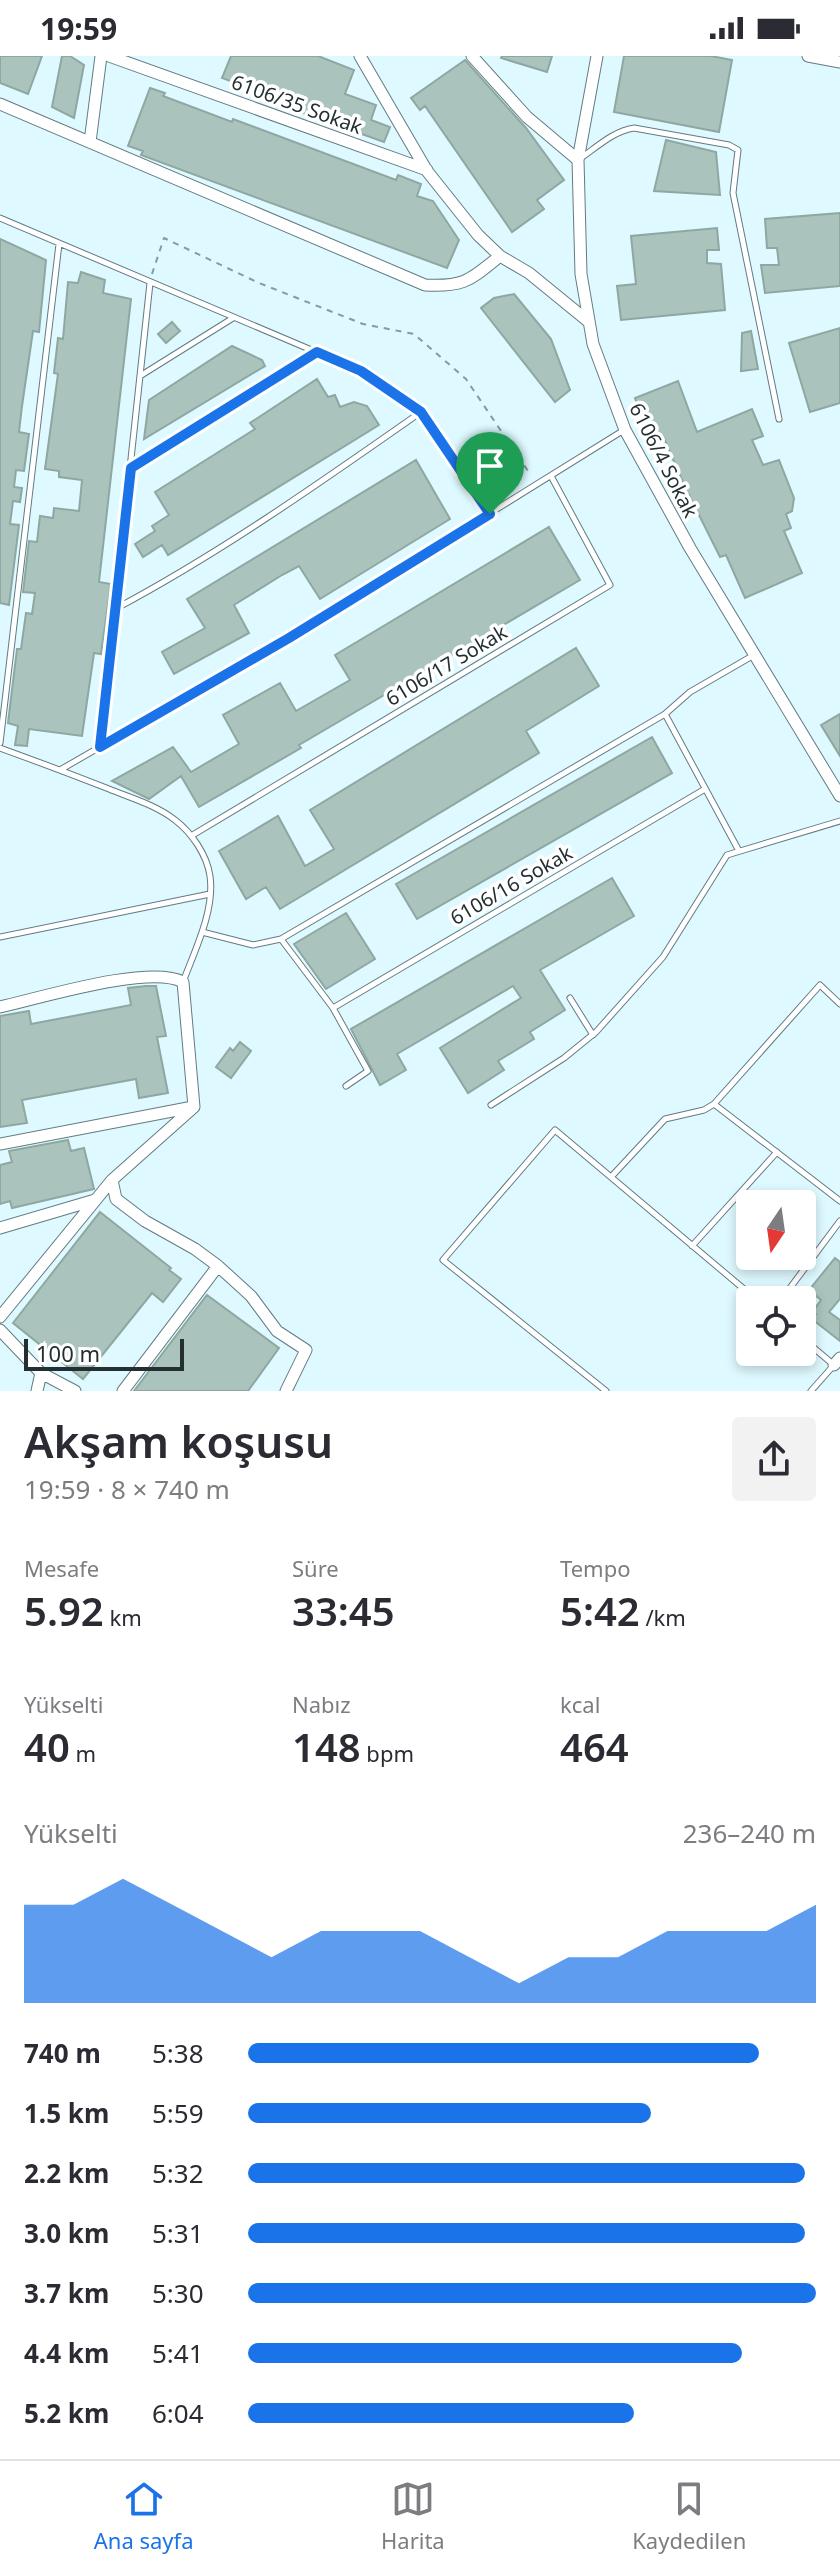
<!DOCTYPE html>
<html lang="tr">
<meta charset="utf-8">
<style>
body{margin:0;font-family:"Noto Sans",sans-serif;background:#f2f2f3;color:#2b2b33;height:100vh;display:flex;flex-direction:column;font-size:30px;white-space:nowrap}
*{box-sizing:border-box;margin:0}
p{font-size:26px;color:#7c7c81}
.icon{flex:none;width:44px;height:44px;fill:none;stroke:currentColor;stroke-width:2;stroke-linecap:round;stroke-linejoin:round}
.map{position:relative;height:1335px;overflow:hidden}
.sheet{display:flex;flex-direction:column;background:#fff;flex:1}
.sheet>*{flex:none}
.needle{width:52px;rotate:193deg}
.fabs{position:absolute;left:736px;top:1134px;display:grid;gap:16px}
.fabs a{display:grid;place-items:center;width:80px;height:80px;border-radius:8px;background:#fff;box-shadow:0 4px 12px #0003;font-size:40px}
.scale{position:absolute;left:24px;bottom:20px;width:160px;box-sizing:border-box;padding-left:8px;border:4px solid #242f31;border-top:0;font-size:22px;line-height:28px;white-space:nowrap;color:#242f31;-webkit-text-stroke:6px #fff;paint-order:stroke}
.pin{position:absolute;display:grid;place-items:center;width:68px;height:68px;color:#fff;margin:-82px -34px;border-radius:50% 50% 50% 0;rotate:-45deg;box-shadow:0 0 8px #0007}
.pin .icon{rotate:45deg}
.round{display:grid;place-items:center;flex:none;width:84px;height:84px;border-radius:8px;background:#f2f2f3}
.head{display:flex;align-items:center;justify-content:space-between;height:136px;padding:0 24px}
h1{font-size:44px;font-weight:600;line-height:60px}
.stats{display:grid;grid-template-columns:repeat(3,1fr);gap:12px;height:136px;padding:8px 24px}
.stats div{display:grid;align-content:center}
.stats b{font-size:40px;font-weight:600}
.stats small{font-size:22px;font-weight:400}
.stats p{font-size:22px}
.chart{height:224px;padding:16px 24px}
.chart p{display:flex;justify-content:space-between}
.chart svg{width:100%;height:144px;margin-top:8px;fill:#1a73e8;opacity:.7}
ul{padding:0 24px;list-style:none;font-size:26px}
li{display:grid;grid-template-columns:128px 96px 1fr;align-items:center;height:60px}
li i{height:20px;border-radius:10px;background:#1a73e8}
.status{display:flex;justify-content:space-between;align-items:center;height:56px;padding:0 40px;background:#fff;direction:ltr}
.status svg{height:22px;fill:currentColor}
.dock{display:flex;justify-content:space-around;align-items:center;height:112px;border-top:2px solid #e1e1e2;background:#fff;font-size:22px;color:#7c7c81}
.dock a{display:grid;justify-items:center;gap:4px}
.dock .current{color:#1a73e8}
.map>svg:first-child{display:block}
.building{fill:#aac4bd;stroke:#8ea7a1;stroke-width:2}
.lines{fill:none;stroke-linecap:round;stroke-linejoin:round}
.service-casing{stroke:#637b80;stroke-width:7}
.minor-casing{stroke:#637b80;stroke-width:13}
.path{stroke:#879a9f;stroke-width:2;stroke-dasharray:6 6;stroke-linecap:butt}
.service{stroke:#fff;stroke-width:5}
.minor{stroke:#fff;stroke-width:11}
.route-casing{stroke:#fff;stroke-width:16}
.route{stroke:#1a73e8;stroke-width:10}
.labels{text-anchor:middle;dominant-baseline:central;stroke-width:7;stroke-linejoin:round;paint-order:stroke}
.street-label{font-size:20px;fill:#242f31;stroke:#fff}
</style>
<div class="status"><b>19:59</b><svg viewBox="0 0 49 12"><path d="M0 12V9h3v3zM5 12V6h3v6zM10 12V3h3v9zM15 12V0h3v12zM26 1h20v11H26zM47 4h2v5h-2z"/></svg></div>
<div class="map">
<svg width="840" height="1335" viewBox="0 0 840 1335">
<rect width="100%" height="100%" fill="#def9ff"/>
<!-- building -->
<path class="building" d="M0,0H42L28,38L0,27Z
M62,0H70L84,9L74,62L52,51Z
M231,0H318L354,14L345,38L376,49L371,64L390,71L384,86L258,41L260,36L222,22Z
M502,0H552L547,16L501,2Z
M624,0H711L732,4L719,76L614,56Z
M465,4L526,72L564,124L537,144L544,153L512,176L425,50L420,54L411,42Z
M150,32L165,37L163,40L232,66L233,63L396,124L398,119L421,128L417,140L433,145L459,184L447,212L141,99L143,95L128,90Z
M666,84L716,96L720,139L654,135Z
M840,157V230L765,237L761,209H779L777,192H767L765,163Z
M717,172L719,194H707V207L721,208L725,254L621,264L617,230L636,228L631,180Z
M0,183L46,204L39,276L33,275L22,350L19,376L29,378L24,415L16,414L14,431L22,432L20,446L13,445L10,468L19,469L9,549L0,547Z
M81,216L105,224L103,237L131,243L99,526L111,528L101,598L94,597L82,680L29,673L27,690L15,689L18,670L8,667L17,593H21L26,557L32,558L35,537L23,536L29,485L37,486L40,460L53,462L54,452L79,455L82,424L59,421V415L45,413L58,318L54,317L58,282L63,283L68,226L78,227Z
M514,238L551,283L570,334L555,346L481,252L494,242Z
M172,266L180,275L166,287L158,278Z
M840,272V347L810,356L789,287Z
M751,275L758,313L741,315L742,277Z
M232,290L262,304L265,310L144,383L149,344Z
M317,323L328,341L335,339L340,351L354,346L367,350L379,369L168,499L162,489L143,501L135,488L155,475L152,470L169,459L155,436L255,373L250,367Z
M678,325L697,376L752,353L763,380L752,384L763,409L779,404L794,442L792,455L786,458L791,472L784,475L802,517L745,542L726,499L720,501L685,431L663,380L651,385L635,342Z
M416,404L450,463L320,543L299,510L282,519L234,549L249,577L174,618L162,596L205,572L187,543Z
M549,471L580,524L299,689L301,692L199,751L181,720L149,743L112,725L173,691L191,716L239,688L223,659L280,627L296,655L350,624L335,599Z
M576,592L599,630L526,675L539,697L280,853L266,831L246,843L219,795L278,760L305,810L334,793L310,754Z
M840,658V700L821,669Z
M652,681L672,717L417,863L396,828Z
M612,822L634,860L540,914L565,954L530,976L534,983L498,1005L504,1014L468,1037L440,992L521,942L513,930L397,998L406,1014L380,1029L351,973Z
M346,857L375,903L326,933L294,888Z
M146,930H156L166,980L157,981L168,1037L139,1042L136,1023L22,1044L27,1067L0,1071V960L29,955L31,968L131,949L128,932Z
M240,986L251,995L231,1022L216,1011L230,992L233,995Z
M68,1084L71,1095L84,1092L94,1133L12,1152L10,1145L0,1148V1109L12,1106L9,1095Z
M100,1156L171,1212L169,1214L181,1223L163,1246L152,1237L83,1323L13,1267Z
M835,1202L840,1206V1243L829,1256L840,1264V1285L812,1263L816,1258L813,1255L821,1244L809,1234Z
M207,1239L279,1292L248,1335H134Z"/>
<g class="lines">
<!-- service casing -->
<g class="service-casing">
<path id="service" d="M581,102C598,90 614,75 634,72L729,89L738,94L733,137L779,363
M0,162L361,315L421,356L490,458
M140,320L233,262
M131,412L316,296
M115,553C222,496 321,426 421,356
M665,658L690,636L754,599
M0,687L59,188
M100,690L150,227
M0,692C36,705 73,719 109,733C131,742 156,749 175,764C192,777 207,799 210,820C215,854 195,894 183,926
M60,714L289,582L624,374
M191,780L610,529L551,420
M202,876L253,889L281,883L665,658L739,795
M0,881L210,838
M281,883L333,952L368,1015L346,1030
M570,942L593,979
M333,952L705,733
M714,1048L840,1145
M491,1049L564,1002L596,976L663,901L727,799L840,765
M611,1121L665,1063L704,1054L714,1048L820,929L840,948
M692,1190L777,1096
M781,1244L840,1165
M802,1282L834,1309L811,1335
M606,1335L443,1204L555,1074L757,1244"/>
</g>
<!-- minor casing -->
<g class="minor-casing">
<path id="minor" d="M109,0L427,114
M360,0L427,115L478,179L500,200L529,217L589,266
M472,0L527,61L578,104
M597,0L578,104L581,218L593,288L625,374L690,492L840,740
M808,0L840,6
M0,48L425,229C465,231 470,224 500,200
M90,86L101,0
M0,951C40,942 150,908 183,926L194,1051L112,1124L116,1143L145,1165L195,1193L218,1210L251,1240L277,1275L306,1294L286,1335
M0,1088L193,1051
M0,1172L95,1144
M0,1261L112,1124
M0,1274L41,1317L75,1335
M834,1309L840,1302
M37,1335L41,1317
M123,1335L218,1210"/>
</g>
<!-- path -->
<path class="path" d="M152,218L164,182L259,227L363,268L414,278L466,323L528,415"/>
<!-- service -->
<use href="#service" class="service"/>
<!-- minor -->
<use href="#minor" class="minor"/>
</g>
<g class="lines">
<!-- route casing -->
<g class="route-casing">
<path id="route" d="M317,296L361,315L421,356L490,458L289,582L100,691L131,412Z"/>
</g>
<!-- route -->
<use href="#route" class="route"/>
</g>
<g class="labels">
<!-- street labels -->
<g class="street-label">
<text transform="translate(297 48) rotate(20)">6106/35 Sokak</text>
<text transform="translate(664 404) rotate(63)">6106/4 Sokak</text>
<text transform="translate(446 609) rotate(-31)">6106/17 Sokak</text>
<text transform="translate(511 829) rotate(-30)">6106/16 Sokak</text>
</g>
</g>
</svg>
<div class="fabs">
<a><svg class="needle" viewBox="-14 -14 28 28"><path d="M0-13l5 13h-10z" fill="#e53935"/><path d="M0 13l5-13h-10z" fill="#7c7c81"/></svg></a>
<a><svg class="icon" aria-label="locate" viewBox="0 0 24 24"><circle cx="12" cy="12" r="6"/><path d="M12 2v4M12 18v4M2 12h4M18 12h4"/></svg></a>
</div>
<div class="scale">100 m</div>
<div class="pin" style="left:490px;top:458px;background:#1e9e55"><svg class="icon" aria-label="arrive" viewBox="0 0 24 24"><path d="M6 21V4h12l-3 4 3 4H6"/></svg></div>
</div>
<section class="sheet">
<div class="head"><div><h1>Akşam koşusu</h1><p>19:59 · 8 × 740 m</p></div><a class="round"><svg class="icon" aria-label="share" viewBox="0 0 24 24"><path d="M12 15V3M7 8l5-5 5 5M5 13v7h14v-7"/></svg></a></div>
<div class="stats">
<div><p>Mesafe</p><b>5.92<small> km</small></b></div>
<div><p>Süre</p><b>33:45</b></div>
<div><p>Tempo</p><b>5:42<small> /km</small></b></div>
</div>
<div class="stats">
<div><p>Yükselti</p><b>40<small> m</small></b></div>
<div><p>Nabız</p><b>148<small> bpm</small></b></div>
<div><p>kcal</p><b>464</b></div>
</div>
<div class="chart"><p><span>Yükselti</span>236–240 m</p>
<svg viewBox="0 0 160 44" preserveAspectRatio="none"><path d="M0 44V14L10 14L20 6L30 14L40 22L50 30L60 22L70 22L80 22L90 30L100 38L110 30L120 30L130 22L140 22L150 22L160 14V44z"/></svg>
</div>
<ul>
<li><b>740 m</b>5:38<i style="width:90%"></i></li>
<li><b>1.5 km</b>5:59<i style="width:71%"></i></li>
<li><b>2.2 km</b>5:32<i style="width:98%"></i></li>
<li><b>3.0 km</b>5:31<i style="width:98%"></i></li>
<li><b>3.7 km</b>5:30<i style="width:100%"></i></li>
<li><b>4.4 km</b>5:41<i style="width:87%"></i></li>
<li><b>5.2 km</b>6:04<i style="width:68%"></i></li>
</ul>
</section>
<nav class="dock">
<a class="current"><svg class="icon" aria-label="home" viewBox="0 0 24 24"><path d="M3 11l9-7 9 7M6 9v11h12V9"/></svg>Ana sayfa</a>
<a><svg class="icon" aria-label="map" viewBox="0 0 24 24"><path d="M3 6l6-2 6 2 6-2v14l-6 2-6-2-6 2zM9 4v14M15 6v14"/></svg>Harita</a>
<a><svg class="icon" aria-label="saved" viewBox="0 0 24 24"><path d="M7 4h10v16l-5-4-5 4z"/></svg>Kaydedilen</a>
</nav>
